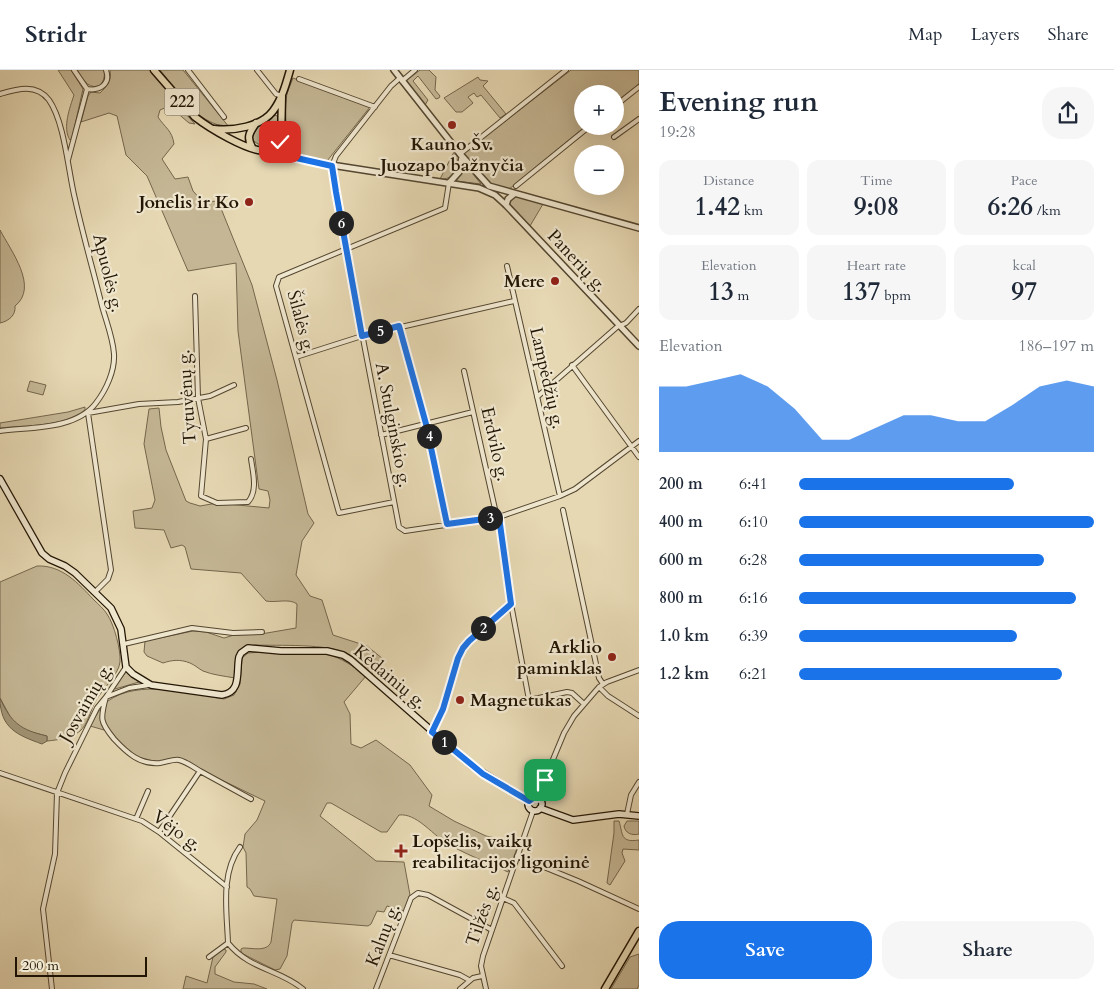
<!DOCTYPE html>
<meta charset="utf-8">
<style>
body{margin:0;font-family:Cardo,serif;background:#f6f6f7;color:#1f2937;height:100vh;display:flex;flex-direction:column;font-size:19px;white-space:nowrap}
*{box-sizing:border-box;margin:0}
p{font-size:16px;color:#747a83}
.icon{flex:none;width:28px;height:28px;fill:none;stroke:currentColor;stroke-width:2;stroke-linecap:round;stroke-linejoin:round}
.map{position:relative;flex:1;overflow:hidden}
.details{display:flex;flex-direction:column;background:#fff;width:475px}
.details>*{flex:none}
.buttons{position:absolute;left:574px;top:15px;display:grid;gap:10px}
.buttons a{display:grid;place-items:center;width:50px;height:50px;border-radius:50%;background:#fff;box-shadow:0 5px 20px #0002;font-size:25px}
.scale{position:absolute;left:15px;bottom:12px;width:132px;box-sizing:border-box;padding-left:5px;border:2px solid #221504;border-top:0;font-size:14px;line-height:18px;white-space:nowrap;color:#221504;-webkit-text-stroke:4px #efe6ce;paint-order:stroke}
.pin{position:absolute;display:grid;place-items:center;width:42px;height:42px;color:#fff;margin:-21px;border-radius:10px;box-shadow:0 2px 8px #0006}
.km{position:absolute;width:25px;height:25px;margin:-12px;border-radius:50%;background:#222;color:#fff;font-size:14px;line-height:25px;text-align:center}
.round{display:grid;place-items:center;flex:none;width:52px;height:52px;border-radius:20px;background:#f6f6f7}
.headline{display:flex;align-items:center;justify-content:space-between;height:85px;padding:0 20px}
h1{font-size:28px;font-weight:800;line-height:38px}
.figures{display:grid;grid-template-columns:repeat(3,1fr);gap:8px;height:85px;padding:5px 20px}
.figures div{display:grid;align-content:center;border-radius:12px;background:#f6f6f7;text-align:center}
.figures b{font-size:25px;font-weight:800}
.figures small{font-size:14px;font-weight:400}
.figures p{font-size:14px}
.chart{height:140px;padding:10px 20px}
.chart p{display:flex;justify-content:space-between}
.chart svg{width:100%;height:90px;margin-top:5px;fill:#1a73e8;opacity:.7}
.primary-button{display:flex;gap:10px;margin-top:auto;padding:10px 20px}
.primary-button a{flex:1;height:58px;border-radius:20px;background:#1a73e8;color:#fff;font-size:20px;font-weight:800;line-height:58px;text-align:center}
.primary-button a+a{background:#f6f6f7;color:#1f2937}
ul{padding:0 20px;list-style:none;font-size:16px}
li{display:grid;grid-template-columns:80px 60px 1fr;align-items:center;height:38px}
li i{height:12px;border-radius:6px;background:#1a73e8}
header{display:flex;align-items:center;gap:30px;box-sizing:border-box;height:70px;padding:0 25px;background:#fff;border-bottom:1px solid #e0e1e3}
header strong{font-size:24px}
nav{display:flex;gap:28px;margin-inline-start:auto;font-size:18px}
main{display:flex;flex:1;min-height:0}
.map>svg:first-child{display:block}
.green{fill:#c5b795;stroke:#74664c}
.water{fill:#a39678;stroke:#6f624a}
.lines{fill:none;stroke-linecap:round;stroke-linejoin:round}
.minor-casing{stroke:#534630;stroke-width:6}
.tertiary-casing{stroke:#534630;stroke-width:8}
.secondary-casing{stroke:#221504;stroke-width:8}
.primary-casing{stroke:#221504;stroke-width:9}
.minor{stroke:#efe6ce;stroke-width:4}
.tertiary{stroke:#efe6ce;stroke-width:5}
.secondary{stroke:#efe6ce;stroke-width:5.5}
.primary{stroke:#e6d8b3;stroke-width:6}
.route-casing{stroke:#fff;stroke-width:10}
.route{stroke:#1a73e8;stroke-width:6}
.poi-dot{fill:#8f2418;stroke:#efe6ce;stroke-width:2}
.labels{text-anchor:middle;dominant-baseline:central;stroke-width:4.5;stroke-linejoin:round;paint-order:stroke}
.shield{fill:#efe6ce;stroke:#605441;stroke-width:1}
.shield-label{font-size:16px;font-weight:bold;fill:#221504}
.poi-label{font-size:18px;font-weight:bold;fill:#221504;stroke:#efe6ce;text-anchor:end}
.street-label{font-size:18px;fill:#221504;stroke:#efe6ce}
</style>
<header>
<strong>Stridr</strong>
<nav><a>Map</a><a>Layers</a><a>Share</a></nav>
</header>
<main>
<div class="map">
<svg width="639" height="919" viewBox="0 0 639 919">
<rect width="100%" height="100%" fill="#e6d8b3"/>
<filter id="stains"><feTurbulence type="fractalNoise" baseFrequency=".004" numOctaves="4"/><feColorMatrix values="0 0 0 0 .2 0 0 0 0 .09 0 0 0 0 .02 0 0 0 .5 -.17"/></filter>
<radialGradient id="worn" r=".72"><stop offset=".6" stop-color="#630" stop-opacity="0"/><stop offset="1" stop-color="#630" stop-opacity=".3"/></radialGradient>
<!-- green -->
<path class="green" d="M58,0H71L83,19L72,68L70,70C62,58 70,37 74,25Z
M77,0H104C105,7 104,12 98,17C86,17 83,9 77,0Z
M110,0H150L175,30L176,33L195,54L189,53L169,36L160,40L158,47C165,58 172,60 174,74L162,89L175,109L188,107L193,121L203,132L218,131L252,215L277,310L308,444L314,453L302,471L296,505L310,526L322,530L333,565L367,576L383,589L372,604C365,597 357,588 348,584C327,573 279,576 254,575L246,577L239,582L235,608C224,606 213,605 203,601C199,599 195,595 190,593C180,589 172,590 163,593L147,586L144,582L145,571L193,561L206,562L224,568L234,565L261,564L296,558L297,534C289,528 276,533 266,531L241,503L191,499L185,477L182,475L171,478L164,460L135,458L133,441L152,438L155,430L144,374L149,339L159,338L161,357L166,380L186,431L190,433L200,436L217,433L269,438L270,430L268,421L259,419L238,261L236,193L188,201L147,106L126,85L117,46L109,43L81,52L88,26L91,22L100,23C107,16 112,11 110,0Z
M160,0H183L229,57C196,54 179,23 160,0Z
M420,0H429L436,7L435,20L440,26L439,28L436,29L418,6L413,11L428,30L425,35L406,11Z
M571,0H639V14L615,33V24H582V56H586L508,120L490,113L463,84Z
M478,7L480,10L488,11L483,16L506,44L500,48L481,25L477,27L474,23L468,27L473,33L462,42H456L444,28Z
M293,8L370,37L327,91L276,81C291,70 284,48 286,31C286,24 290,16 293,8Z
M276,45L279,49L277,72C270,79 259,77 252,69C253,58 267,50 276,45Z
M454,82L459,88C459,100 453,110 440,109Z
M464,93L481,114L456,111L461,104Z
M514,126L543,134L530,156L509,133V130Z
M0,160C11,181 39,217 15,236C16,245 9,251 0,253Z
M30,311L46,315L43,325L27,321Z
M85,337V340C62,357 27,355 0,358V353L68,342Z
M37,496C62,495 78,513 94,530C98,534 104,539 107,544C114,554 121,580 120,592C119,605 100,621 94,634C90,643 87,655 80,661C71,668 58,670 47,671V666L31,662L20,657L12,650L0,628V512Z
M262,582L326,584C342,588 353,596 366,606L344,632L350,644L351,674L361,678L376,670L410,695L432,725L429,736L454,751L486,766L519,773L508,802C487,792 464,784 445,772C431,763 416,743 399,745L387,762H381L331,733H327L320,746L376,791L404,792L410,825L404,841L387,836L384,842L377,841L371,854L368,856L294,850L292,853L287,886L280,899L275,900L241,883V879L243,878C253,878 267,882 271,872L277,829L254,826L250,819L247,817L246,783L243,777L245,764L257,750L265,731L203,701L184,690L177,688L159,692L137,687L130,684L111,662L90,656C95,648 100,637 108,631C138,609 191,623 224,629L234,625L240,614L242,588L248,583Z
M126,602L139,612L115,619L114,618Z
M614,751H619C623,764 620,773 639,770V780L623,779L622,783L625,791L610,815L607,813L614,763Z
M627,751H639V764C632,766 625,763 624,756Z
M223,879L226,880V882L215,897V904L234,912L254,914L267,919H183L186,906L207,913L213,887Z
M639,884V915L637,919H611L630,887Z"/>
<!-- water -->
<path class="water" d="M0,628C11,653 21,660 47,666V671L42,674C17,665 0,658 0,628Z"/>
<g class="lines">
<!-- minor casing -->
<g class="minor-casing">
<path id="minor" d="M188,0L224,47
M257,0L276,24L282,26
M400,8L391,16L336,86L332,96L335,122L399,457L405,461L499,447L560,426L575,419L639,371
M299,9L375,37
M402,11L415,0
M87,19C100,21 111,14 106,0
M0,24C17,19 36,13 49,30C65,53 68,101 75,129C83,165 93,200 102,236C106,251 113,268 114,284C115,301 106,320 96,333C76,360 30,357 0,361
M615,36L639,17
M614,67L639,49
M460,84L566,0
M68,90L87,19L74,0
M516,116L590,56
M507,196L560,426
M195,226L198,328L206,369L201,426L217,433L248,432C258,421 253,403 251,389
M399,256L426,354L447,454
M296,287L362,266L514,231
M572,295L639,387
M464,301L495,439L499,447L511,534L529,630L567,622L572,623L584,634
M537,327L617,257L626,253L639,239
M381,365L473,342
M206,369L246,358
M394,432L339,443L276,216L279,207L445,138L449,113
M563,440L599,608L603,614
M95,522L108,509L111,500L88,343L139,334L178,332L210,326L234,315
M124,574L192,558L233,563L262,562
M149,615L129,618L106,627C100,649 100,652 114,669C127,683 140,695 160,693C167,692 173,689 179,690C187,692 193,697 200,701
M599,617L608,626L639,646
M433,662L443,639L463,578L511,534
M0,703L142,751L159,762L227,817
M537,728L564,663L574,646L599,617L607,612L639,600
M627,744L631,725L639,712
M136,749L148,721
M159,762L200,701L251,729
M517,786L578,811L639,839
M503,828L514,833L562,896
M228,873C250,900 279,899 303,919
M389,885L460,905L469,910
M209,887L228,873C227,842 220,804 240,777
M52,919L43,839L55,784L57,723L65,703L97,638L106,627L126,597
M376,919L411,828L418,823L428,825L492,860
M460,919L473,908L482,906
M486,919L481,896L483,886L533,741"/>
</g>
<!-- tertiary casing -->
<g class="tertiary-casing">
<path id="tertiary" d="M394,0L460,84L489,116L639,158
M267,82L325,94L479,118L495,125L506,135L639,276
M449,113L459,102L462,87
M506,135L508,129L514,124"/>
</g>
<!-- secondary casing -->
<g class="secondary-casing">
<path id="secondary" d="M0,409L42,483L49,489L65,496L75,503L111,538L121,559L126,597L133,604L151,615L222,625C242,622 236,602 239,587L241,583L248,578L281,581H327L343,585L351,590L472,696L529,731
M528 734a7 7 0 1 1 14 0a7 7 0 1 1-14 0Z
M540,738L573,750L619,744L639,746"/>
</g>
<!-- primary casing -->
<g class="primary-casing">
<path id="primary" d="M154,0L195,47C209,58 247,81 265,81C272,81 278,76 281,71L282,26
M214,59C233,61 261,57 273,41C282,29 286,14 290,0
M252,77C246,67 250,62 256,53
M605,919L639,861"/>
</g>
<!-- minor -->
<use href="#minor" class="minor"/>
<!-- tertiary -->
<use href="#tertiary" class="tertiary"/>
<!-- secondary -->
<use href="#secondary" class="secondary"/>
<!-- primary -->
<use href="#primary" class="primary"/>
</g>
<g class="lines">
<!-- route casing -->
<g class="route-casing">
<path id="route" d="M280,72L274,78L265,81L332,96L336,122L362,266L399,256L426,354L447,454L499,447L511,534L469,571L463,578L458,588L443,639L432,662L483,704L529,731L533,728H537L545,710"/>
</g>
<!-- route -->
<use href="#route" class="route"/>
</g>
<!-- markers -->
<g class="poi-dot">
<circle cx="452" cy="55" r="5"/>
<circle cx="249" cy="132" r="5"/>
<circle cx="555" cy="211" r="5"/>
<circle cx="612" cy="587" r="5"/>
<circle cx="460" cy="630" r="5"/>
<path d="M398.5 773.5h5v5h5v5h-5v5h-5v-5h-5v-5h5z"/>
</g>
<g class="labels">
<!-- shield labels -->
<rect class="shield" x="164.5" y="18.5" width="35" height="27" rx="4"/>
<g class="shield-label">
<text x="182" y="32">222</text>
</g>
<!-- poi labels -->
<g class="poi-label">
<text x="452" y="74" text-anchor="middle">Kauno Šv.<tspan x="452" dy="21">Juozapo bažnyčia</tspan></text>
<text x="239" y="132">Jonelis ir Ko</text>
<text x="545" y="211">Mere</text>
<text x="602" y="577">Arklio<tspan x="602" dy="21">paminklas</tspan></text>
<text x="470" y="630" text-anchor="start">Magnetukas</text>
<text x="412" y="771" text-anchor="start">Lopšelis, vaikų<tspan x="412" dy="21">reabilitacijos ligoninė</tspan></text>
</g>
<!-- street labels -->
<g class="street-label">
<text transform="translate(577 191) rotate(47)">Panerių g.</text>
<text transform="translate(108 203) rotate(76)">Apuolės g.</text>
<text transform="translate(301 252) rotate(75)">Šilalės g.</text>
<text transform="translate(547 308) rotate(77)">Lampėdžių g.</text>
<text transform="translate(187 327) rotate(-94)">Tytuvėnų g.</text>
<text transform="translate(393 355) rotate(79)">A. Stulginskio g.</text>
<text transform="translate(495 374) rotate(77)">Erdvilo g.</text>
<text transform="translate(390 607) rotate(40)">Kėdainių g.</text>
<text transform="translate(86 633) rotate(-60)">Josvainių g.</text>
<text transform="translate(177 761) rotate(36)">Vėjo g.</text>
<text transform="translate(482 845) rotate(-71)">Tilžės g.</text>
<text transform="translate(383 865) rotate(-69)">Kalnų g.</text>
</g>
</g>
<rect width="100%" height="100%" filter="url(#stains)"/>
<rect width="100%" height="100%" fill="url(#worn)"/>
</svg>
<div class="buttons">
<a>+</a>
<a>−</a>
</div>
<div class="scale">200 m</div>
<div class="pin" style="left:545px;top:710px;background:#1e9e55"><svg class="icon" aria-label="arrive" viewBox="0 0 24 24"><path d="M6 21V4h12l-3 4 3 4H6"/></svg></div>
<div class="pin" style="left:280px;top:72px;background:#d93025"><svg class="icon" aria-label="check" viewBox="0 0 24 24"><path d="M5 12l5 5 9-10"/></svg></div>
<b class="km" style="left:444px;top:672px">1</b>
<b class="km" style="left:483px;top:558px">2</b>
<b class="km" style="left:490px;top:448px">3</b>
<b class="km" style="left:429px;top:366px">4</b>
<b class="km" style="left:380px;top:261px">5</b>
<b class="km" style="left:341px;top:153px">6</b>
</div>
<section class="details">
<div class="headline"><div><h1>Evening run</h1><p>19:28</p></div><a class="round"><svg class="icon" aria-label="share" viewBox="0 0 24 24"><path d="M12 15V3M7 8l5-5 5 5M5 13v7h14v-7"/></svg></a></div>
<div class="figures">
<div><p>Distance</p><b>1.42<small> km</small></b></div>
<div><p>Time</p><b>9:08</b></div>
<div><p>Pace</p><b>6:26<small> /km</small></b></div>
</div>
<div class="figures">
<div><p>Elevation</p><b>13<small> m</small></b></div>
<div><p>Heart rate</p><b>137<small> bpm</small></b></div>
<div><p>kcal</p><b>97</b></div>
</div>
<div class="chart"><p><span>Elevation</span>186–197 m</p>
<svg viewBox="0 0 160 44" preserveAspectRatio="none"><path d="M0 44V12L10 12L20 9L30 6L40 12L50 23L60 38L70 38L80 32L90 26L100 26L110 29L120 29L130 21L140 12L150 9L160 12V44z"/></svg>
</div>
<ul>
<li><b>200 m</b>6:41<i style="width:73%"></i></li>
<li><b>400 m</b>6:10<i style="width:100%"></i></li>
<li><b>600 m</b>6:28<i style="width:83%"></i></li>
<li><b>800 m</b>6:16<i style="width:94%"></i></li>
<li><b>1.0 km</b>6:39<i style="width:74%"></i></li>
<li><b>1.2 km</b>6:21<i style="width:89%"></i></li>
</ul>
<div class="primary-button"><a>Save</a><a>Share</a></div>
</section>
</main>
